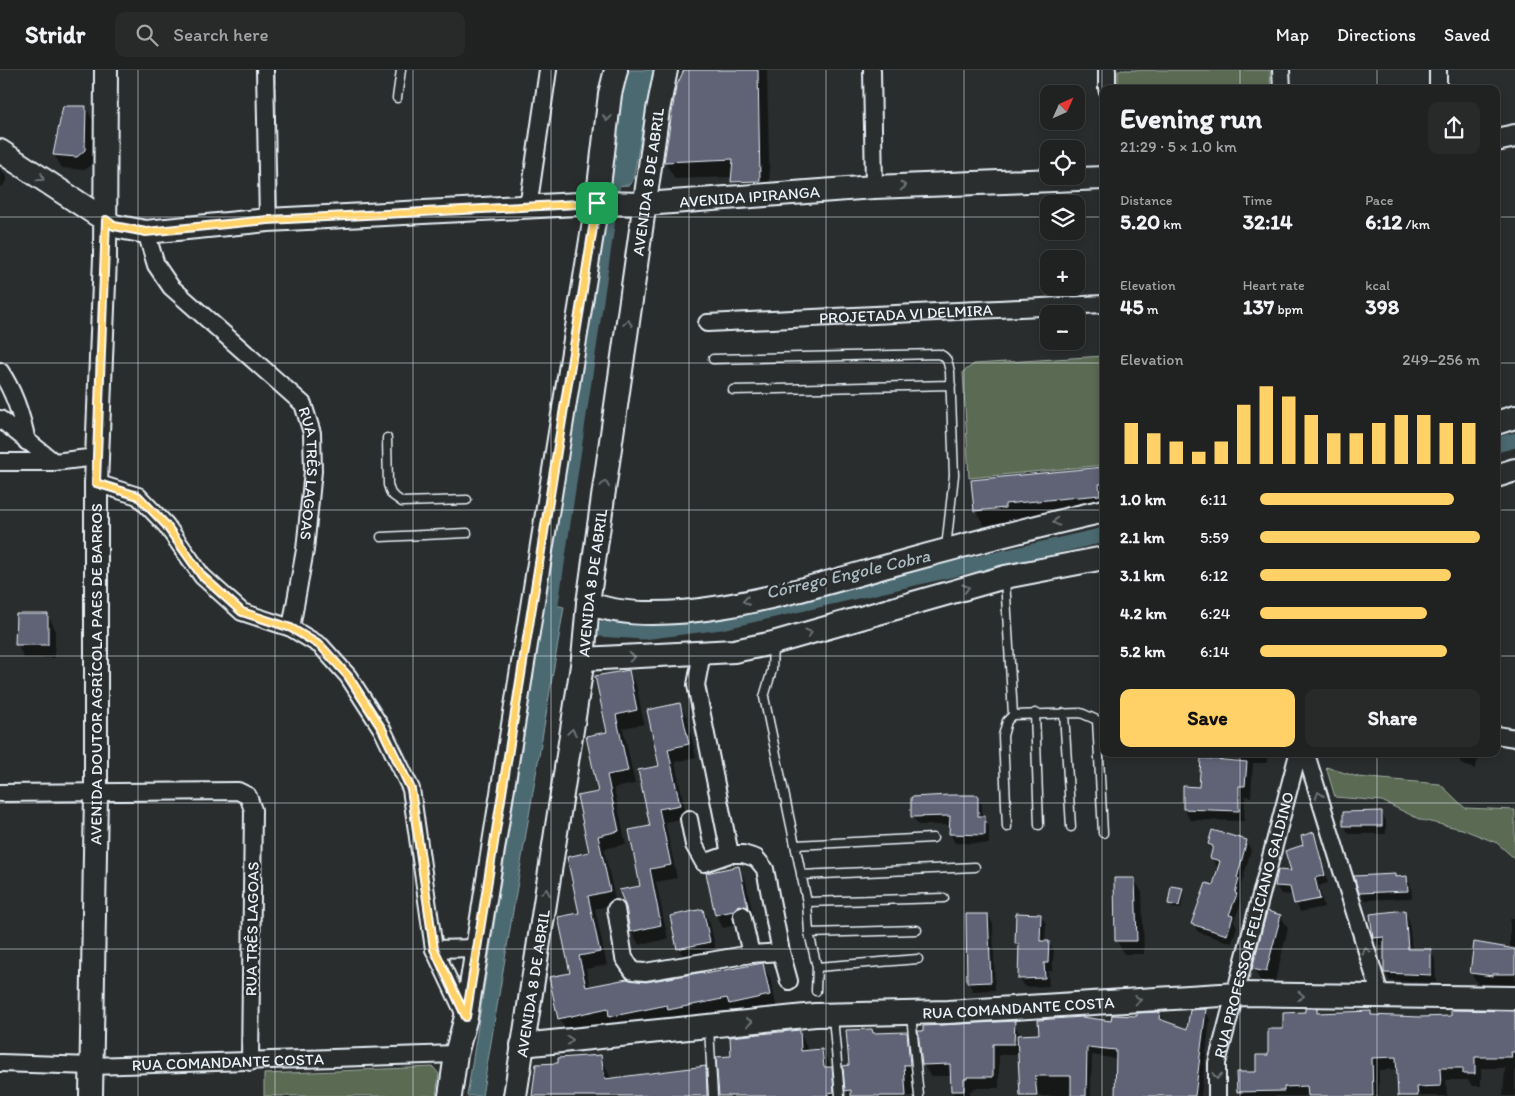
<!DOCTYPE html>
<meta charset="utf-8">
<style>
body{margin:0;font-family:Itim,sans-serif;background:#282a2a;color:#f1f3f6;height:100vh;display:flex;flex-direction:column;font-size:19px;white-space:nowrap}
*{box-sizing:border-box;margin:0}
p{font-size:16px;color:#a2a4a5}
.icon{flex:none;width:28px;height:28px;fill:none;stroke:currentColor;stroke-width:2;stroke-linecap:round;stroke-linejoin:round}
.map{position:relative;flex:1;overflow:hidden}
.sheet{position:absolute;left:1100px;top:15px;width:400px;height:672px;display:flex;flex-direction:column;background:#202222;border-radius:10px;box-shadow:0 2px 8px #0003,0 0 0 1px #3d3f40}
.sheet>*{flex:none}
.needle{width:32px;rotate:45deg}
.buttons{position:absolute;left:1040px;top:15px;display:grid;gap:10px}
.buttons a{display:grid;place-items:center;width:45px;height:45px;border-radius:10px;background:#202222;box-shadow:0 2px 8px #0003,0 0 0 1px #3d3f40;font-size:25px}
.pin{position:absolute;display:grid;place-items:center;width:42px;height:42px;color:#fff;margin:-21px;border-radius:10px;box-shadow:0 2px 8px #0006}
.round{display:grid;place-items:center;flex:none;width:52px;height:52px;border-radius:10px;background:#282a2a}
.head{display:flex;align-items:center;justify-content:space-between;height:85px;padding:0 20px}
h1{font-size:28px;font-weight:800;line-height:38px}
.figures{display:grid;grid-template-columns:repeat(3,1fr);gap:8px;height:85px;padding:5px 20px}
.figures div{display:grid;align-content:center}
.figures b{font-size:21px;font-weight:800}
.figures small{font-size:14px;font-weight:400}
.figures p{font-size:14px}
.chart{height:140px;padding:10px 20px}
.chart p{display:flex;justify-content:space-between}
.chart svg{width:100%;height:90px;margin-top:5px;stroke:#ffd166;stroke-width:6}
.button{display:flex;gap:10px;margin-top:auto;padding:10px 20px}
.button a{flex:1;height:58px;border-radius:10px;background:#ffd166;color:#111;font-size:20px;font-weight:800;line-height:58px;text-align:center}
.button a+a{background:#282a2a;color:#f1f3f6}
ul{padding:0 20px;list-style:none;font-size:16px}
li{display:grid;grid-template-columns:80px 60px 1fr;align-items:center;height:38px}
li i{height:12px;border-radius:6px;background:#ffd166}
header{display:flex;align-items:center;gap:30px;box-sizing:border-box;height:70px;padding:0 25px;background:#202222;border-bottom:1px solid #3d3f40}
header strong{font-size:24px}
nav{display:flex;gap:28px;margin-inline-start:auto;font-size:18px}
.search{width:350px;height:45px;background:#282a2a;display:flex;align-items:center;gap:12px;box-sizing:border-box;padding:0 18px;border-radius:10px;color:#a2a4a5;font-size:19px}
.map>svg:first-child{display:block}
.green{fill:#5a6a52;stroke:#a1aea5}
.water{fill:#4c6970;stroke:#8a9fa6}
.shadow{fill:#0007}
.lines{fill:none;stroke-linecap:round;stroke-linejoin:round}
.canal{stroke:#4c6970;stroke-width:15}
.building{fill:#5e6375;stroke:#e8f1f8}
.lane-casing{stroke:#e8f1f8;stroke-width:11}
.street-casing{stroke:#e8f1f8;stroke-width:20}
.secondary-casing{stroke:#e8f1f8;stroke-width:26}
.lane{stroke:#2a2d2e;stroke-width:8}
.street{stroke:#2a2d2e;stroke-width:16}
.secondary{stroke:#2a2d2e;stroke-width:22}
.oneway{stroke:#6c7275}
.route-casing{stroke:#fff;stroke-width:10}
.route{stroke:#ffd166;stroke-width:6}
.grid{fill:none;stroke:#e8f1f8;stroke-width:1;stroke-opacity:0.55}
.labels{text-anchor:middle;dominant-baseline:central;stroke-width:5;stroke-linejoin:round;paint-order:stroke}
.street-label{font-size:16px;fill:#e8f1f8;stroke:#2a2d2e}
.water-label{font-size:18px;font-style:italic;fill:#aabbc2;stroke:#2a2d2e}
</style>
<header>
<strong>Stridr</strong>
<div class="search"><svg class="icon" aria-label="search" viewBox="0 0 24 24"><circle cx="10" cy="10" r="6"/><path d="M15 15l6 6"/></svg>Search here</div>
<nav><a>Map</a><a>Directions</a><a>Saved</a></nav>
</header>
<div class="map">
<svg width="1515" height="1026" viewBox="0 0 1515 1026">
<rect width="100%" height="100%" fill="#2a2d2e"/>
<filter id="ink" filterUnits="userSpaceOnUse"><feTurbulence type="fractalNoise" baseFrequency=".02" numOctaves="2"/><feDisplacementMap in="SourceGraphic" scale="10" xChannelSelector="R" yChannelSelector="G"/><feConvolveMatrix kernelMatrix="1 2 1 2 8 2 1 2 1" color-interpolation-filters="sRGB"/></filter>
<g filter="url(#ink)">
<!-- green -->
<path class="green" d="M1118,0H1270L1271,19H1118Z
M1104,286V395L969,408L963,302L974,294Z
M1326,697L1358,707L1440,714L1465,738L1515,740V789L1497,773L1462,759L1421,750L1382,731L1335,727Z
M433,997L439,1004L436,1026H264V1004Z"/>
<!-- water -->
<path class="water" d="M627,0H653L633,110L629,115L615,116L610,113L608,108Z
M545,533L564,537L482,1026H467Z"/>
<!-- shadow -->
<path class="shadow" d="M685,0H767L770,128L743,129L732,112L733,107L675,109L665,92Z
M86,37L93,51L92,94L85,100L62,98L54,85Z
M0,98L7,108L2,118L0,116Z
M1104,398V443L986,458L975,440Z
M48,545L55,559V588H24L17,574Z
M628,601L636,614L644,654L623,658L635,714L614,718L626,774L604,779L616,834L595,839L607,895L586,899L590,917L646,913L763,895L770,908L777,939L737,947L734,941L677,953L674,948L618,960L614,952L567,962L559,949L572,904L609,663Z
M680,634L687,647L696,687L675,692L687,748L665,752L677,808L656,812L668,869L639,875L631,861L642,817L660,697Z
M1223,684H1267V693H1253L1251,727L1245,726L1244,751L1190,750L1184,739L1223,692Z
M1457,684H1480L1475,699L1461,694Z
M977,726L982,735V747L989,756V774L955,773L950,764L951,755H918L913,747Z
M1381,742L1386,751V764H1349L1344,756Z
M1313,764L1318,772L1328,813L1319,816L1324,837L1300,842L1293,825L1281,824L1276,816L1293,803Z
M1246,771L1251,780L1241,816V834L1234,851L1237,856L1232,873L1198,862L1193,854L1213,817L1220,797L1216,796L1212,788L1213,781L1209,774Z
M738,798L746,811L754,850L747,848L741,854L723,858L716,844Z
M1395,805L1396,808H1406L1411,816L1412,828L1365,830L1360,822Z
M1115,809H1134L1142,822L1144,884H1124L1117,871Z
M1182,819L1184,823L1181,839L1172,838L1170,834Z
M703,840L710,853L717,885L686,891L678,878Z
M1404,842L1409,850L1412,880H1430L1435,889L1436,913L1390,911L1385,903V875L1379,876L1374,867Z
M988,845L993,854L995,920L973,921L968,912Z
M1041,845L1046,854L1045,872L1049,873L1054,881L1052,901H1048L1049,916L1025,917L1020,909V881L1016,874Z
M1281,846L1288,859L1274,915L1261,912L1253,898Z
M1510,849H1515V915H1499V917L1478,914L1471,903L1510,879Z
M1205,940L1210,950L1201,1026H1116L1117,989L1092,985L1091,1026H1021L1019,985H999V1018H973V1020L970,1021V1026H955L952,1021V1006H930L923,994L1014,953L1021,966L1040,965L1160,943L1165,953L1188,961Z
M1316,940L1319,944L1370,943L1373,947L1420,948L1515,942V1026H1503L1505,998H1481V1016H1472L1468,1010H1446L1447,1026H1399L1398,999L1379,1000V1026H1240L1238,1022L1258,1003L1285,960L1306,943Z
M872,960L874,964L906,963L916,980L919,1012H913L914,1026H850L846,1020L850,996Z
M799,961L809,982L822,980L841,1015L842,1026H720L733,987Z
M601,986L611,1009L705,998L715,1015L716,1026H533L560,995Z"/>
<g class="lines">
<!-- canal -->
<path class="canal" d="M1496,375L1515,370
M548,554L616,95
M599,559L643,562L721,552L1104,465"/>
</g>
<!-- building -->
<path class="building" d="M684,0H758L760,111L731,112L733,89L664,92L676,17Z
M63,36H86L85,80L77,87L53,85Z
M1104,397V414H1099L1100,425L1005,434V438L974,441L971,410Z
M16,544H48V575H15Z
M629,600L637,640L616,645L628,701L607,705L619,761L598,766L610,821L588,826L600,882L579,886L586,917L627,909L646,912L704,902V904L763,893L770,925L729,934L727,928L668,940L667,935L609,947L608,938L558,949L549,907L570,903L558,847L579,843L567,787L589,782L577,726L598,722L586,666L607,662L595,606Z
M680,633L689,674L668,679L680,735L659,739L671,795L650,799L661,855L630,862L626,837L619,820L640,816L629,760L650,756L638,700L659,696L647,640Z
M1201,688L1247,692L1245,716H1239V741L1183,739V716L1199,717Z
M950,725H978V746H985V765L949,764L950,746L911,747V727Z
M1382,741V756H1343V742Z
M1212,760L1247,770L1237,808L1239,809L1235,823L1237,824L1229,845L1233,846L1227,865L1191,854L1206,813L1213,815L1220,791L1210,788L1213,776L1208,774Z
M1314,762L1325,805L1315,808L1320,829L1294,834L1290,817L1275,816L1278,800L1291,801L1285,781L1303,775L1301,766Z
M739,796L748,837L739,835L733,841L715,845L706,803Z
M1395,804V807L1407,806L1408,821L1359,823L1354,806Z
M1114,808H1135L1137,871H1115Z
M1171,816L1183,818L1179,836L1168,834Z
M703,839L710,872L677,879L670,846Z
M1405,840L1408,879H1431V905L1384,903V867L1373,868L1370,844Z
M1267,841L1281,845L1266,902L1252,899Z
M1016,843L1041,844L1040,871H1049L1048,893H1044L1045,908L1018,909L1019,874H1015Z
M966,844H988L991,912L967,913Z
M1474,872L1515,879V904H1493V906L1470,903Z
M1305,938H1317V943L1371,941V945L1420,947L1451,946V940L1515,941V982H1511L1512,987H1475V1004H1463V998H1440L1441,1016L1417,1017L1418,1026H1398L1396,987L1372,988L1373,1026H1308L1307,1016L1284,1017V1021L1237,1022L1236,1002H1256V985H1268V959H1283V943L1305,942Z
M1206,939L1195,1026H1115L1116,980L1087,977L1086,1026H1071V1006H1035L1037,1026H1020L1017,965L1039,964L1038,950L1082,947L1111,951L1112,945L1137,946V943L1160,942L1159,949L1187,959L1190,940Z
M1015,951L1014,974H993V1007H967V1009H964V1021H951L950,994L922,995L918,961H923V956Z
M872,959L873,963L907,962L910,995H904L906,1026H851V1020L845,1021L843,996L849,995L846,960Z
M800,960L801,981L822,979L824,997H832L834,1022L828,1023V1026H719L716,987L731,986L730,967Z
M601,985L605,1009L706,996L707,1026H532L536,994L558,993V988Z"/>
<g class="lines">
<!-- lane casing -->
<g class="lane-casing">
<path id="lane" d="M397,28L401,0
M713,289L939,284C948,287 948,293 950,302L954,405L946,478
M733,320L951,315
M387,368L388,415L391,424L402,432L467,430
M381,467L467,463
M1005,509L1013,645
M773,575L772,600L764,627L807,832L809,863L817,897L816,921
M1035,643L1039,755
M1064,643L1071,757
M1007,757L1003,666L1007,651L1013,645L1081,643L1097,650L1103,763
M795,775L933,768
M801,805L975,797
M807,832L944,828
M809,863L917,860
M817,897L918,889
M911,945L919,1026
M833,947L840,1026
M709,959L713,1026"/>
</g>
<!-- street casing -->
<g class="street-casing">
<g id="street">
<path d="M265,0L268,150"/>
<path d="M872,0L874,117"/>
<path d="M1107,0V19"/>
<path d="M1281,0L1282,19"/>
<path d="M1438,0V19"/>
<path d="M528,138L548,0"/>
<path id="s1" d="M146,162L156,195L171,217L303,334L312,363L313,401L305,480L291,558"/>
<path id="s2" d="M707,253L1104,234"/>
<path d="M0,301C15,323 22,346 27,372"/>
<path d="M0,349L54,392"/>
<path d="M0,392H54L97,387"/>
<path d="M96,413L138,426L166,455L202,506L242,542L291,558L321,576L348,606L382,659L411,719L434,879L466,947"/>
<path d="M702,583L696,615L730,784"/>
<path d="M1496,665L1515,668"/>
<path d="M1306,684L1381,927"/>
<path d="M0,723L238,721L248,726L253,740L250,992"/>
<path d="M689,749L694,775L704,793L730,784H743L756,788L765,799L781,882L789,911"/>
<path d="M616,839L624,888L633,901L645,902L751,884L781,882"/>
<path d="M742,845L751,884"/>
<path d="M434,879L477,878"/>
<path id="s3" d="M0,993L92,996L456,984"/>
<path id="s4" d="M1217,1026V993L1298,684"/>
</g>
</g>
<!-- secondary casing -->
<g class="secondary-casing">
<g id="secondary">
<path d="M1496,70L1515,66"/>
<path id="s5" d="M0,81L114,156L146,162L268,150L597,133L645,134L874,117L1104,108"/>
<path d="M1496,353L1515,347"/>
<path d="M1496,406L1515,400"/>
<path d="M588,533C668,564 813,516 895,494C964,475 1034,457 1104,441"/>
<path d="M583,589L734,581L773,573L1005,507L1104,488"/>
<path id="s6" d="M522,975L815,945L948,942L1237,924L1515,928"/>
<path id="s7" d="M91,1026L96,723V413L105,188L106,0"/>
<path d="M450,1026L456,984L466,947L597,133L610,24L616,0"/>
<path id="s8" d="M515,1026L583,589L588,533L658,40L666,0"/>
</g>
</g>
<!-- lane -->
<use href="#lane" class="lane"/>
<!-- street -->
<use href="#street" class="street"/>
<!-- secondary -->
<use href="#secondary" class="secondary"/>
</g>
<!-- one-way arrows -->
<defs><path id="oneway-chevron" d="M-2-3.5L2.5 0L-2 3.5" fill="none" stroke-width="1.6" stroke-linecap="round" stroke-linejoin="round" transform="scale(1.25)"/></defs>
<g class="oneway">
<use href="#oneway-chevron" transform="translate(607 48) rotate(97)"/>
<use href="#oneway-chevron" transform="translate(41 108) rotate(33)"/>
<use href="#oneway-chevron" transform="translate(903 116) rotate(-2)"/>
<use href="#oneway-chevron" transform="translate(628 253) rotate(-82)"/>
<use href="#oneway-chevron" transform="translate(605 414) rotate(-82)"/>
<use href="#oneway-chevron" transform="translate(1056 452) rotate(167)"/>
<use href="#oneway-chevron" transform="translate(966 518) rotate(-16)"/>
<use href="#oneway-chevron" transform="translate(746 531) rotate(171)"/>
<use href="#oneway-chevron" transform="translate(809 563) rotate(-16)"/>
<use href="#oneway-chevron" transform="translate(632 587) rotate(-2)"/>
<use href="#oneway-chevron" transform="translate(572 662) rotate(-81)"/>
<use href="#oneway-chevron" transform="translate(1319 725) rotate(-107)"/>
<use href="#oneway-chevron" transform="translate(546 822) rotate(-81)"/>
<use href="#oneway-chevron" transform="translate(1366 881) rotate(-107)"/>
<use href="#oneway-chevron" transform="translate(1301 926) rotate(1)"/>
<use href="#oneway-chevron" transform="translate(1138 930) rotate(-3)"/>
<use href="#oneway-chevron" transform="translate(749 952) rotate(-6)"/>
<use href="#oneway-chevron" transform="translate(570 970) rotate(-5)"/>
<use href="#oneway-chevron" transform="translate(1217 1006) rotate(91)"/>
</g>
</g>
<g class="lines" filter="url(#ink)">
<!-- route casing -->
<g class="route-casing">
<path id="route" d="M597,133L466,947L434,879L411,719L382,659L348,606L321,576L291,558L242,542L202,506L166,455L138,426L96,413L106,150L114,156L146,162L268,150Z"/>
</g>
<!-- route -->
<use href="#route" class="route"/>
</g>
<!-- grid -->
<path class="grid" d="M138,0V1026M275,0V1026M413,0V1026M551,0V1026M689,0V1026M826,0V1026M964,0V1026M1102,0V1026M1240,0V19M1377,0V19M0,147H1049M1076,147H1104M1496,147H1515M0,293H1104M1496,293H1515M0,440H1104M1496,440H1515M0,586H1104M1496,586H1515M1240,684V1026M1377,684V1026M0,733H1515M0,879H1515"/>
<g class="labels">
<!-- street labels -->
<g class="street-label">
<text stroke="none"><textPath href="#s8" startOffset="924">AVENIDA 8 DE ABRIL</textPath></text>
<text stroke="none"><textPath href="#s5" startOffset="774">AVENIDA IPIRANGA</textPath></text>
<text stroke="none"><textPath href="#s2" startOffset="199">PROJETADA VI DELMIRA</textPath></text>
<text stroke="none"><textPath href="#s1" startOffset="308">RUA TRÊS LAGOAS</textPath></text>
<text stroke="none"><textPath href="#s8" startOffset="519">AVENIDA 8 DE ABRIL</textPath></text>
<text stroke="none"><textPath href="#s7" startOffset="422">AVENIDA DOUTOR AGRÍCOLA PAES DE BARROS</textPath></text>
<text stroke="none"><textPath href="#s4" startOffset="176">RUA PROFESSOR FELICIANO GALDINO</textPath></text>
<text transform="translate(252 859) rotate(-89)">RUA TRÊS LAGOAS</text>
<text stroke="none"><textPath href="#s8" startOffset="114">AVENIDA 8 DE ABRIL</textPath></text>
<text stroke="none"><textPath href="#s6" startOffset="498">RUA COMANDANTE COSTA</textPath></text>
<text stroke="none"><textPath href="#s3" startOffset="228">RUA COMANDANTE COSTA</textPath></text>
</g>
<!-- water labels -->
<g class="water-label">
<text transform="translate(848 504) rotate(-13)">Córrego Engole Cobra</text>
</g>
</g>
</svg>
<div class="buttons">
<a><svg class="needle" viewBox="-14 -14 28 28"><path d="M0-13l5 13h-10z" fill="#e53935"/><path d="M0 13l5-13h-10z" fill="#a2a4a5"/></svg></a>
<a><svg class="icon" aria-label="locate" viewBox="0 0 24 24"><circle cx="12" cy="12" r="6"/><path d="M12 2v4M12 18v4M2 12h4M18 12h4"/></svg></a>
<a><svg class="icon" aria-label="layers" viewBox="0 0 24 24"><path d="M12 4l9 5-9 5-9-5zM3 14l9 5 9-5"/></svg></a>
<a>+</a>
<a>−</a>
</div>
<div class="pin" style="left:597px;top:133px;background:#1e9e55"><svg class="icon" aria-label="arrive" viewBox="0 0 24 24"><path d="M6 21V4h12l-3 4 3 4H6"/></svg></div>
<section class="sheet">
<div class="head"><div><h1>Evening run</h1><p>21:29 · 5 × 1.0 km</p></div><a class="round"><svg class="icon" aria-label="share" viewBox="0 0 24 24"><path d="M12 15V3M7 8l5-5 5 5M5 13v7h14v-7"/></svg></a></div>
<div class="figures">
<div><p>Distance</p><b>5.20<small> km</small></b></div>
<div><p>Time</p><b>32:14</b></div>
<div><p>Pace</p><b>6:12<small> /km</small></b></div>
</div>
<div class="figures">
<div><p>Elevation</p><b>45<small> m</small></b></div>
<div><p>Heart rate</p><b>137<small> bpm</small></b></div>
<div><p>kcal</p><b>398</b></div>
</div>
<div class="chart"><p><span>Elevation</span>249–256 m</p>
<svg viewBox="0 0 160 44" preserveAspectRatio="none"><path d="M5 44V24M15 44V29M25 44V33M35 44V38M45 44V33M55 44V15M65 44V6M75 44V11M85 44V20M95 44V29M105 44V29M115 44V24M125 44V20M135 44V20M145 44V24M155 44V24"/></svg>
</div>
<ul>
<li><b>1.0 km</b>6:11<i style="width:88%"></i></li>
<li><b>2.1 km</b>5:59<i style="width:100%"></i></li>
<li><b>3.1 km</b>6:12<i style="width:87%"></i></li>
<li><b>4.2 km</b>6:24<i style="width:76%"></i></li>
<li><b>5.2 km</b>6:14<i style="width:85%"></i></li>
</ul>
<div class="button"><a>Save</a><a>Share</a></div>
</section>
</div>
